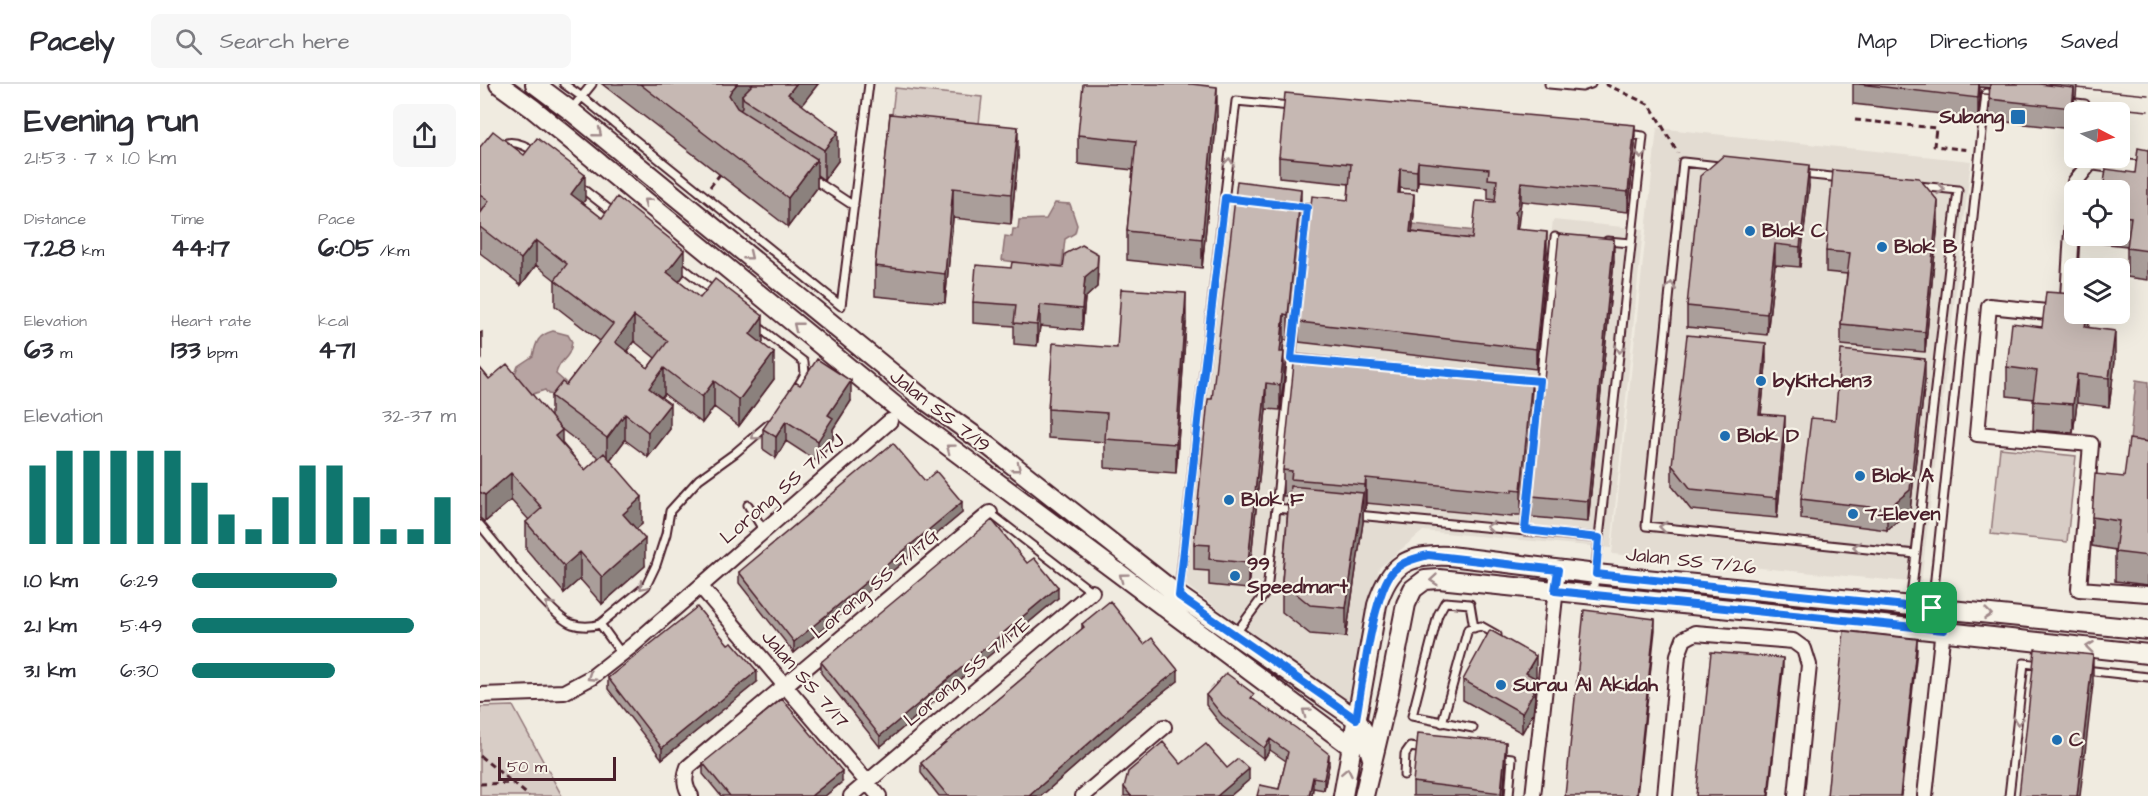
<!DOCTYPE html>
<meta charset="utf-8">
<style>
body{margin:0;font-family:"Architects Daughter",sans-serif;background:#f7f7f7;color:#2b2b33;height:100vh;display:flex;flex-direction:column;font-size:22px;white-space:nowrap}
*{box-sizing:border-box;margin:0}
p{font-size:20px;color:#7c7c81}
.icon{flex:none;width:33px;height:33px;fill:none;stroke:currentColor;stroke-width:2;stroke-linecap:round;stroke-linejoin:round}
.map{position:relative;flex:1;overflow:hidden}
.details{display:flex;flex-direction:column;background:#fff;width:480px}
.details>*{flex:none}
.needle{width:39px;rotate:96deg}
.fabs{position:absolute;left:1584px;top:18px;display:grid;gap:12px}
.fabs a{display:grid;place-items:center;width:66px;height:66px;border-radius:9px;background:#fff;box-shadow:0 6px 24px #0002;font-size:30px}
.scale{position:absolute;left:18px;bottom:15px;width:118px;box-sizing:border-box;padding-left:6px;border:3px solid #4a1f2b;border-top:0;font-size:16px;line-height:21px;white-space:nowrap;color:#4a1f2b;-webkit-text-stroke:4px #f7f3e8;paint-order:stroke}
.pin{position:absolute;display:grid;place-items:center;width:51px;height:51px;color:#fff;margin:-26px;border-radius:12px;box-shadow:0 3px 9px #0006}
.round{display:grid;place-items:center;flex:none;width:63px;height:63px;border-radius:9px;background:#f7f7f7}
.summary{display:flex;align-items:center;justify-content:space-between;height:102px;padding:0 24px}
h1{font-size:33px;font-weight:800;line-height:45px}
.stats{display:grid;grid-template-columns:repeat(3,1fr);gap:9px;height:102px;padding:6px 24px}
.stats div{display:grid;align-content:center}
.stats b{font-size:26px;font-weight:800}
.stats small{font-size:16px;font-weight:400}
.stats p{font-size:16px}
.chart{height:168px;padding:12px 24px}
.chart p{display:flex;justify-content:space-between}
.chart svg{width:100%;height:108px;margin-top:6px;stroke:#0f766e;stroke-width:6}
ul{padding:0 24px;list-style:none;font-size:20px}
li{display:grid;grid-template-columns:96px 72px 1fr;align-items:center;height:45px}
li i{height:15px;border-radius:8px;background:#0f766e}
header{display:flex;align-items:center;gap:36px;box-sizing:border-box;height:84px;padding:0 30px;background:#fff;border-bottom:2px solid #e1e1e2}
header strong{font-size:28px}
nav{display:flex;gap:33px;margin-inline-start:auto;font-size:21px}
.search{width:420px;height:54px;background:#f7f7f7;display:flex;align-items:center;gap:15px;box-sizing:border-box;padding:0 21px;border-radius:9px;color:#7c7c81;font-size:22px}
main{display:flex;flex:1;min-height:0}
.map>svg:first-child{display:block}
.built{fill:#e3dcd2}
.green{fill:#d8cdc6;stroke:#917678;stroke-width:1.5}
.water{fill:#b7a4a2;stroke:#8b6f72;stroke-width:1.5}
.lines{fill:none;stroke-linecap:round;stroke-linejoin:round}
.service-casing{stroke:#4a1f2b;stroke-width:11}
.minor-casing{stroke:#4a1f2b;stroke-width:18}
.tertiary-casing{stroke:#4a1f2b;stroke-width:22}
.path{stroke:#4a1f2b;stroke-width:3;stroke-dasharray:6 4.5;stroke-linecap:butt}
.service{stroke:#f7f3e8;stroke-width:7}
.minor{stroke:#f7f3e8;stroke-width:14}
.tertiary{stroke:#f7f3e8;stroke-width:18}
.tram{stroke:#4a1f2b;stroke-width:1.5}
.wall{fill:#aa9e9a;stroke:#4a1f2b;stroke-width:1.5;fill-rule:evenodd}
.shaded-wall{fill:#8b817d;stroke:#4a1f2b;stroke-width:1.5}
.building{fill:#c6b8b3;stroke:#4a1f2b;stroke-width:1.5;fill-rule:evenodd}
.oneway{stroke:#a0898a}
.route-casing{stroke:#fff;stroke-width:12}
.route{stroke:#1a73e8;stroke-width:8}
.poi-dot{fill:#1f6fb2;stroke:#f7f3e8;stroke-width:2}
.labels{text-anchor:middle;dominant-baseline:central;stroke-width:4.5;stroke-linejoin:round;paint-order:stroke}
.poi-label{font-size:20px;font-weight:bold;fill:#4a1f2b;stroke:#f7f3e8;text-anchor:start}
.street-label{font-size:20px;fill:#4a1f2b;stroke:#f7f3e8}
</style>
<header>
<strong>Pacely</strong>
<div class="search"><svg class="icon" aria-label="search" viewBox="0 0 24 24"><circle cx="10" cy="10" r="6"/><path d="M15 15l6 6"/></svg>Search here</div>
<nav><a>Map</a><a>Directions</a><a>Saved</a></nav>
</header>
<main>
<section class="details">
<div class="summary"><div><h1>Evening run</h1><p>21:53 · 7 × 1.0 km</p></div><a class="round"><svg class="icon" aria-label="share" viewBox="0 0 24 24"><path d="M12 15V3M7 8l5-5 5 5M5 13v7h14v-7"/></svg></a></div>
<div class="stats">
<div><p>Distance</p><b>7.28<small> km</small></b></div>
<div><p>Time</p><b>44:17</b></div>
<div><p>Pace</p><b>6:05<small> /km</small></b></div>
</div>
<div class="stats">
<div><p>Elevation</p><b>63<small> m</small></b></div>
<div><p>Heart rate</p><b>133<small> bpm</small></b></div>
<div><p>kcal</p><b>471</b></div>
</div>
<div class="chart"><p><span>Elevation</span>32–37 m</p>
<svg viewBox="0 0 160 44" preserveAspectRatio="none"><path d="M5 44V12M15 44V6M25 44V6M35 44V6M45 44V6M55 44V6M65 44V19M75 44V32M85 44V38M95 44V25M105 44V12M115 44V12M125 44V25M135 44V38M145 44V38M155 44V25"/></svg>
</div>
<ul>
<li><b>1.0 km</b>6:29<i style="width:55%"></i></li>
<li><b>2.1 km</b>5:49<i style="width:84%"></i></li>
<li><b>3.1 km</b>6:30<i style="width:54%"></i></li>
</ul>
</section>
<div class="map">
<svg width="1668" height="712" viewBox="0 0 1668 712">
<rect width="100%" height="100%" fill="#f0ebe0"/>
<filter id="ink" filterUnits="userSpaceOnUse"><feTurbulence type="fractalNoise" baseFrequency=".0167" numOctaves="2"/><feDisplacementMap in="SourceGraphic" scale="12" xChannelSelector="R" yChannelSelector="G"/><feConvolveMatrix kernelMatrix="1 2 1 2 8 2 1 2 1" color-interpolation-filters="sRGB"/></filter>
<g filter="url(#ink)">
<!-- built -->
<path class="built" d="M1177,44L1491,77L1441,499L1132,470Z
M740,110L832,119L825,194L1064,217L1073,136L1163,145L1131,464L943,447L899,484L872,621L711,505L697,493Z"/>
<!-- green -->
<path class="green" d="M415,4L502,13L497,57L410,48Z
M1520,364L1596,372L1587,458L1511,450Z
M33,622L82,712H0V623Z"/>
<!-- water -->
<path class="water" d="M575,119L590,120L597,141L595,149L585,155L582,182L562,180L559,188L544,193L541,179L522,176L525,152L532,153L533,145H538L539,136L566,135Z
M933,140L995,147L992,175L930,168Z
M73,247L88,251L92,258C90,277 79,274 76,290L85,298L84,304L74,311L68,310L65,306L53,310L45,308L35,290L38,282L53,272C56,258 58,251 73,247Z
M1656,296L1668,298V370L1649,367Z"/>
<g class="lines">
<!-- service casing -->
<g class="service-casing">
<path id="service" d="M84,0L102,13L361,222L389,0
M1069,0L1102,3L1111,0
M1588,18L1605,20
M91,26L112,0
M21,61C33,54 47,62 57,69
M1239,82L1203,78L1166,442L1436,470
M1322,90L1362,94
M330,93L374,122
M99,102L135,130
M1127,157L1151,159
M198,180L234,208
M276,241L324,278L325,290L314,309
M268,421L284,447
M815,426L796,424L827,124
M510,429L612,508
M877,431L1119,454L1163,52L1147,50
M0,441C17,461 72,534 92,540C100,543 112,543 120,540L166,502L176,481L186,450L190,427L219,395L255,369L289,340
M1045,446L1075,153
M699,509L719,328L756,17L811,22
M1113,511L1119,454
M1430,521L1478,106L1439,102
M1452,523L1506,9
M120,540L141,569
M756,549L787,507L796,424
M1605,586L1668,593
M962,639L988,545L1001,542L1017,551
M993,644L932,632L958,531L965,518L990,520L994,544
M1017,672L1032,674L1029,712
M924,691L925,670L930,663L943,665
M1529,712L1544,579L1561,581"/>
</g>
<!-- minor casing -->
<g class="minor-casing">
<path id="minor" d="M1668,86L1611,78L1595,98L1587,230L1509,222L1497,350L1611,360L1599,505L1668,510
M221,503L399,712
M0,611L84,608L112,593L153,561L410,337
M211,712C204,702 204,694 208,683L510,429
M371,712L612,508
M603,712L684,643
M1053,712L1078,486
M1185,712L1198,571L1204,555L1215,549L1313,557L1324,565L1329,581L1316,712
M1445,712L1465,526"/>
</g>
<!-- tertiary casing -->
<g class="tertiary-casing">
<path id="tertiary" d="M19,0L52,24L420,326L872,663
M55,0L91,27L445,316L510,363L699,512L876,635L883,646L892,674
M863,712L897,521C910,480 927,470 970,472L1116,490L1668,546
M884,712L909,607L926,520L933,505L945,496L959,495C1195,519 1432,543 1668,570"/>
</g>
<!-- path -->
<path class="path" d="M1125,0L1170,21L1198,69
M1375,36L1456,44L1454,62L1490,66
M230,103L241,89
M0,672L49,712
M0,700L34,699"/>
<!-- service -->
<use href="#service" class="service"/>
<!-- minor -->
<use href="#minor" class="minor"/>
<!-- tertiary -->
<use href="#tertiary" class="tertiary"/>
<!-- tram -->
<path class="tram" d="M1555,0L1668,11
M1484,8L1526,12
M1579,18L1668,27"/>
</g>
<!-- wall -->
<path class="wall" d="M122,0H338L322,20L358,77L344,96L337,91V104L308,143Z
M1373,0H1597L1596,13H1594V25L1592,45L1509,36L1510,4L1500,3V15L1498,34L1373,20Z
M410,30L538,72L531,140L473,134L465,219L395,212V182Z
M737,32L722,184L647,176V147L653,86L598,80V51Z
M1155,61L1148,128L1041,117L1037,145L1067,167L1056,285L819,258V238L868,116L869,100L799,93V73ZM938,97L1008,104V115L1015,116V118L992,155L932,148L934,130L920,109V104L937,106Z
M0,63L44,71L105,116L103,119L122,134L204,191L199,198L220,214L283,258L282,260L294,295L259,342L234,323L222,339L184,310L181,313L190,345L168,373L145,356L130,376L162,440L156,445L165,482L122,520L100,495L84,509L46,465V438L49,436L31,416L5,438L0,434V284L9,295L71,333V312L86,301L120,257L75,222V196L56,181L41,201L0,169ZM154,257L175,274L168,284L147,267ZM80,344L119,374L105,386L82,359Z
M1668,66V196L1647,193V162L1620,159V152H1640V106L1655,89Z
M1329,102L1320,183L1295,181L1287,251L1207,243V222Z
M821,131L808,256H804L803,268L804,294L800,326L786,325L768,505L729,501V487L714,486V460L732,315Z
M1458,138L1445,268L1361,261V240L1367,190L1346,188V167Z
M1134,176L1108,438L1052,433V412Z
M618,191L617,203L605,214L602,246L560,242L557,262L534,260V242L493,239V218Z
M1609,230L1608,243L1635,276L1629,323L1597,319L1593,349L1553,346L1554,315L1527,312V283L1562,243Z
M706,239L696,389L625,384V358L568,354V325L637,264Z
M1286,280L1281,330L1305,353L1297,434L1211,426L1192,402V381Z
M1445,296L1430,426L1407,446L1321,435V415L1355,336Z
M320,301L371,317L353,345V355L338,378L306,357L296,374L283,365V345Z
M1052,319L1041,431H1032V433L886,419L885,427L883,426V438L866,553L830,550L802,528V498L809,412H803V386Z
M1668,358V501L1635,497V466L1612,462V433L1644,393Z
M445,397L482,429L314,569L259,499V488Z
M547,479L578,514L400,663L341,589V578Z
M602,540L664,560L698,597L649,635L561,712H459L441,689V679L602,545Z
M1056,592L1055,595V614L1053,629L1042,649L983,616V596Z
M128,594L277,598L182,675L128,605Z
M726,611L774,616L849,681L844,706L833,704L832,712H777L799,705L806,677L790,666L784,675L742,642L726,621Z
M223,679L362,698L345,712H241L223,690Z
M1026,679L1023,712H933V698Z
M701,680L747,684L769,696L750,712H644V703Z"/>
<!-- shaded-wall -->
<path class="shaded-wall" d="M257,0H284L262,11V24L251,36L249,11L251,7Z
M316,0H338L308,39V10Z
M1499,0L1500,15L1498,34V14Z
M737,3V32L722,184V155Z
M1594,4V25L1592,45V24Z
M1155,41V61L1148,128V108Z
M538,43V72L531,140V110Z
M358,48V77L344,96V66Z
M337,75V104L308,143V114Z
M938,78V97L937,106V87Z
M1329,81V102L1320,183V163Z
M920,85V104L918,128V109Z
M105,91V116L91,135V110Z
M1041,98V117L1038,143L1035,148V128Z
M473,104V134L465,219V190Z
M821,105V131L808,256V231Z
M934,110V130L930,168V148Z
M1458,117V138L1445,268V248Z
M1067,148V167L1056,285V265Z
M1134,155V176L1108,438V417Z
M56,156V181L41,201V175Z
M1295,160V181L1287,251V230Z
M204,166V191L187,214V188Z
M618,170L617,203L605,214L602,246V225L605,193Z
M706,209V239L696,389V360Z
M560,221V242L557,262V241Z
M804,230V256L800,294V268Z
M1607,230H1609V240L1605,272V243Z
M154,232V257L135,283V258Z
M283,232V258L270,276V250Z
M1635,247V276L1629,323V294Z
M2,248V275L0,276V249Z
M1286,259V280L1279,351V330Z
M804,268V294L800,326V301Z
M294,269V295L259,342V316Z
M1445,275V296L1430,426L1407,446V425Z
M184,284V310L169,329V304Z
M1597,290V319L1593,349V320Z
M1052,294V319L1041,431V406Z
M234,297V323L222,339V313Z
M371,297V317L353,345V355L338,378V357L348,331Z
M786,299V325L768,505V479Z
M190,320V345L168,373V348Z
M145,330V356L127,380V354Z
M1305,332V353L1297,434V414Z
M306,337V357L296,374V353Z
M82,346V372L75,352Z
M31,389V416L5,438V411Z
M886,394V419L885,427V401Z
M883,409V438L866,553V524Z
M162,413V440L143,457V430Z
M482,418V429L314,569V558Z
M165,455V482L122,520V493Z
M100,468V495L84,509V482Z
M578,503V514L400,663V652Z
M1175,535V546L1157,712H1156Z
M1437,555V566L1421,712H1420Z
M1613,571V600L1600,712H1597Z
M1056,572V592L1055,595V614L1053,629L1042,649V629L1046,589Z
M1303,574V585L1289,712H1288Z
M698,586V597L649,635L561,712H549L649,624Z
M277,587V598L182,675V664Z
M790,655V666L784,675V664Z
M1026,658V679L1023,712H1021Z
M849,670V681L844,706V695Z
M769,685V696L750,712H737Z
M362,687V698L345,712H331Z
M833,693V704L832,712H829Z"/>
<!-- building -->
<path class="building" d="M160,0H257L251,7L249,11L257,24L337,75L308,114Z
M273,0H316L308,10L358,48L344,66L264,15L262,11Z
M603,0H711L737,3L722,155L647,147L656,57L598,51Z
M1379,0H1499L1498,14Z
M1510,0H1559L1594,4L1592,24L1509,15Z
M805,9L1155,41L1148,108L1041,98L1038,124L1035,128L1037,133L1036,145L1067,148L1056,265L819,238L832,112L868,116L871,80L799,73ZM938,78L1009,85L1008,95L1017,96L1015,118L996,117L992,155L930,148L934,110L918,109L920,85L937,87Z
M410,30L538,43L531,110L473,104L465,190L395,182Z
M13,47L44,71L57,54L105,91L91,110L122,134L137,113L204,166L187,188L220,214L235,195L283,232L270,250L294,269L259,316L234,297L222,313L184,284L169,304L190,320L168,348L145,330L127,354L71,312L82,298L86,301L133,240L75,196L87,180L56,156L41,175L0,143V130L9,117L0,110V63ZM154,232L188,257L168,284L135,258Z
M1658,64L1668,66V167L1647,164L1651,133L1640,132V106H1623L1626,85L1655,89Z
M1243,72L1329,81L1320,163L1295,160L1287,230L1207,222L1220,92Z
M1353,86L1439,94L1458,117L1445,248L1361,240L1370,169L1346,167Z
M757,97L821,105L808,231L804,230L800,268H804L800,301L786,299L768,479L729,475L730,461L714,460L728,315H732Z
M1079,150L1134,155L1108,417L1052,412Z
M602,161L618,170L617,183L605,193L602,225L560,221L557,241L534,239L536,221L493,218L496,181L531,184L532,178L583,183L585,170Z
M641,205L706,209L696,360L625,355L627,329L568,325L573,259L637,264Z
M1566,208L1594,210V230H1607L1605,243L1635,247L1629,294L1597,290L1593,320L1553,317L1557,287L1527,283L1532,239L1562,243Z
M1207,251L1286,259L1279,330L1305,332L1297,414L1211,405L1192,381Z
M1361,266L1445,275L1430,406L1407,425L1321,415L1331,334L1355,336Z
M815,270L1052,294L1041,406L1032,405V408L886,394L885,401L811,395L812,387L803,386Z
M337,275L371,297L348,331L353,334L338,357L306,337L296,353L283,345L315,298L320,301Z
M27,280L82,346L75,352L105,386L124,369L162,413L143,430L165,455L122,493L100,468L84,482L46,438L62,424L31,389L5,411L0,408V284L9,295Z
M1649,355L1668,358V472L1635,468L1639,437L1612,433L1615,390L1644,393Z
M413,359L445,397L456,387L482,418L314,558L259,488Z
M810,402L883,409L866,524L830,521L802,498Z
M512,436L547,479L554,474L578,503L400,652L341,578Z
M630,517L664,560L672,554L698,586L649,624L549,712H468L441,679L604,543L602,540Z
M217,523L248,560L252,558L277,587L182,664L128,594Z
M1104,526L1175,535L1156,712H1085Z
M1010,546L1056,572L1046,589L1055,594L1053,609L1042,629L983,596Z
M1364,547L1437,555L1420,712H1347Z
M1555,565L1613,571L1597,712H1539Z
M1231,568L1303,574L1288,712H1216Z
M746,589L774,610L771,614L816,644L849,670L844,695L833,693L829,712H777L780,701L799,705L808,668L790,655L784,664L742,631L726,611Z
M302,615L362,687L331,712H250L223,679Z
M938,649L1026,658L1021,709L933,698Z
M683,658L701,680L726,660L747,684L758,675L769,685L737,712H651L644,703L648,688Z"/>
<!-- one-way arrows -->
<defs><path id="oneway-chevron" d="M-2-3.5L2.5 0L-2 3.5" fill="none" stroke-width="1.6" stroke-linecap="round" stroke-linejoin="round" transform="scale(1.5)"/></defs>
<g class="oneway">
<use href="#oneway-chevron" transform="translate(118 49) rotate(39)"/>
<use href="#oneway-chevron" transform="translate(1161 71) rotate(96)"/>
<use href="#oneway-chevron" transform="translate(749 78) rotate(-83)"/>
<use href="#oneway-chevron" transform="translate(1461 105) rotate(6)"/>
<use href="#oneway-chevron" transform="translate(167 118) rotate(-141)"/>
<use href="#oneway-chevron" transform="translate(269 172) rotate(39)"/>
<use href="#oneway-chevron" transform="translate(1191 202) rotate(-84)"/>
<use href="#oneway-chevron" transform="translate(317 242) rotate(-141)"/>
<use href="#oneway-chevron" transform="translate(1140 265) rotate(96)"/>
<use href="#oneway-chevron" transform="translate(275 352) rotate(140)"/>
<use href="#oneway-chevron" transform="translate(470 364) rotate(-143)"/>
<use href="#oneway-chevron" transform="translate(537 384) rotate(38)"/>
<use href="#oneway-chevron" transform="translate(1010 443) rotate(-175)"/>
<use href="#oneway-chevron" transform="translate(1183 443) rotate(-174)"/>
<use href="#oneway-chevron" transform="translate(1377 463) rotate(-174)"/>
<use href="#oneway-chevron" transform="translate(643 493) rotate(-143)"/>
<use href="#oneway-chevron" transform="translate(954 496) rotate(175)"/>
<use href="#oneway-chevron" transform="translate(163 502) rotate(131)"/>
<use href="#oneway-chevron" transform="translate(69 521) rotate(-134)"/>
<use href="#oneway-chevron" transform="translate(1508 530) rotate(6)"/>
<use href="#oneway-chevron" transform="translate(1610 563) rotate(-173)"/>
<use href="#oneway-chevron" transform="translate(111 593) rotate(147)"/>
<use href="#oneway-chevron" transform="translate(826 628) rotate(-143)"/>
<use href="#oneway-chevron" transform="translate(1538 637) rotate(96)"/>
<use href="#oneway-chevron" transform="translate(867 688) rotate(-79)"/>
</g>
</g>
<g class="lines" filter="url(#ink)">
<!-- route casing -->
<g class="route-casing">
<path id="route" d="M745,114L827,124L811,275L1060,297L1045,446L1119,454L1116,490L1465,526L1464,546L1075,507L1078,486L948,471C936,474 924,477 914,486C893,507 882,603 876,635L699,512L719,328Z"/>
</g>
<!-- route -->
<use href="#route" class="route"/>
</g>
<!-- markers -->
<g class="poi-dot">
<rect x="1530" y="25" width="16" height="16" rx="3"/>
<circle cx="1270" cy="147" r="6"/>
<circle cx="1402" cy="163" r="6"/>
<circle cx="1281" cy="297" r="6"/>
<circle cx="1245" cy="352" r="6"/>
<circle cx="1380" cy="392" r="6"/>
<circle cx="749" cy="416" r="6"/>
<circle cx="1373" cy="430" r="6"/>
<circle cx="755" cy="492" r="6"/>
<circle cx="1021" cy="601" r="6"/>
<circle cx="1577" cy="656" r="6"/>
</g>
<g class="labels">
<!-- poi labels -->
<g class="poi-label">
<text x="1524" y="33" text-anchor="end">Subang</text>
<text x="1282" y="147">Blok C</text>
<text x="1414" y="163">Blok B</text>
<text x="1293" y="297">byKitchen3</text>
<text x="1257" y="352">Blok D</text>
<text x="1392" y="392">Blok A</text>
<text x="761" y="416">Blok F</text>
<text x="1385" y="430">7-Eleven</text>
<text x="767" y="480">99<tspan x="767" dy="23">Speedmart</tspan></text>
<text x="1033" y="601">Surau Al Akidah</text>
<text x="1589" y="656">C</text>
</g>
<!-- street labels -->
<g class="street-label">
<text transform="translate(460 327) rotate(38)">Jalan SS 7/19</text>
<text transform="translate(302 405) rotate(-41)">Lorong SS 7/17J</text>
<text transform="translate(1211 477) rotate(6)">Jalan SS 7/26</text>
<text transform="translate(395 500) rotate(-40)">Lorong SS 7/17G</text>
<text transform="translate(487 588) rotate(-40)">Lorong SS 7/17E</text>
<text transform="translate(325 595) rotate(49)">Jalan SS 7/17</text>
</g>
</g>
</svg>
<div class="fabs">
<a><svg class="needle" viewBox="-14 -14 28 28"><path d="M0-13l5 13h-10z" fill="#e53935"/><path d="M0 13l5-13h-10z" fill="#7c7c81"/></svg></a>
<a><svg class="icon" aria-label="locate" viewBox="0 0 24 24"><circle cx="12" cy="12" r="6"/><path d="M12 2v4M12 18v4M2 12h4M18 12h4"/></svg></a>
<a><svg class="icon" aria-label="layers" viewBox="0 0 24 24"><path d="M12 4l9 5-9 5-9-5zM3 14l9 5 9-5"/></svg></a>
</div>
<div class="scale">50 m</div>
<div class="pin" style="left:1452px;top:524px;background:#1e9e55"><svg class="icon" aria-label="arrive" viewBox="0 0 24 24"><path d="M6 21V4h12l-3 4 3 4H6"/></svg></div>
</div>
</main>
